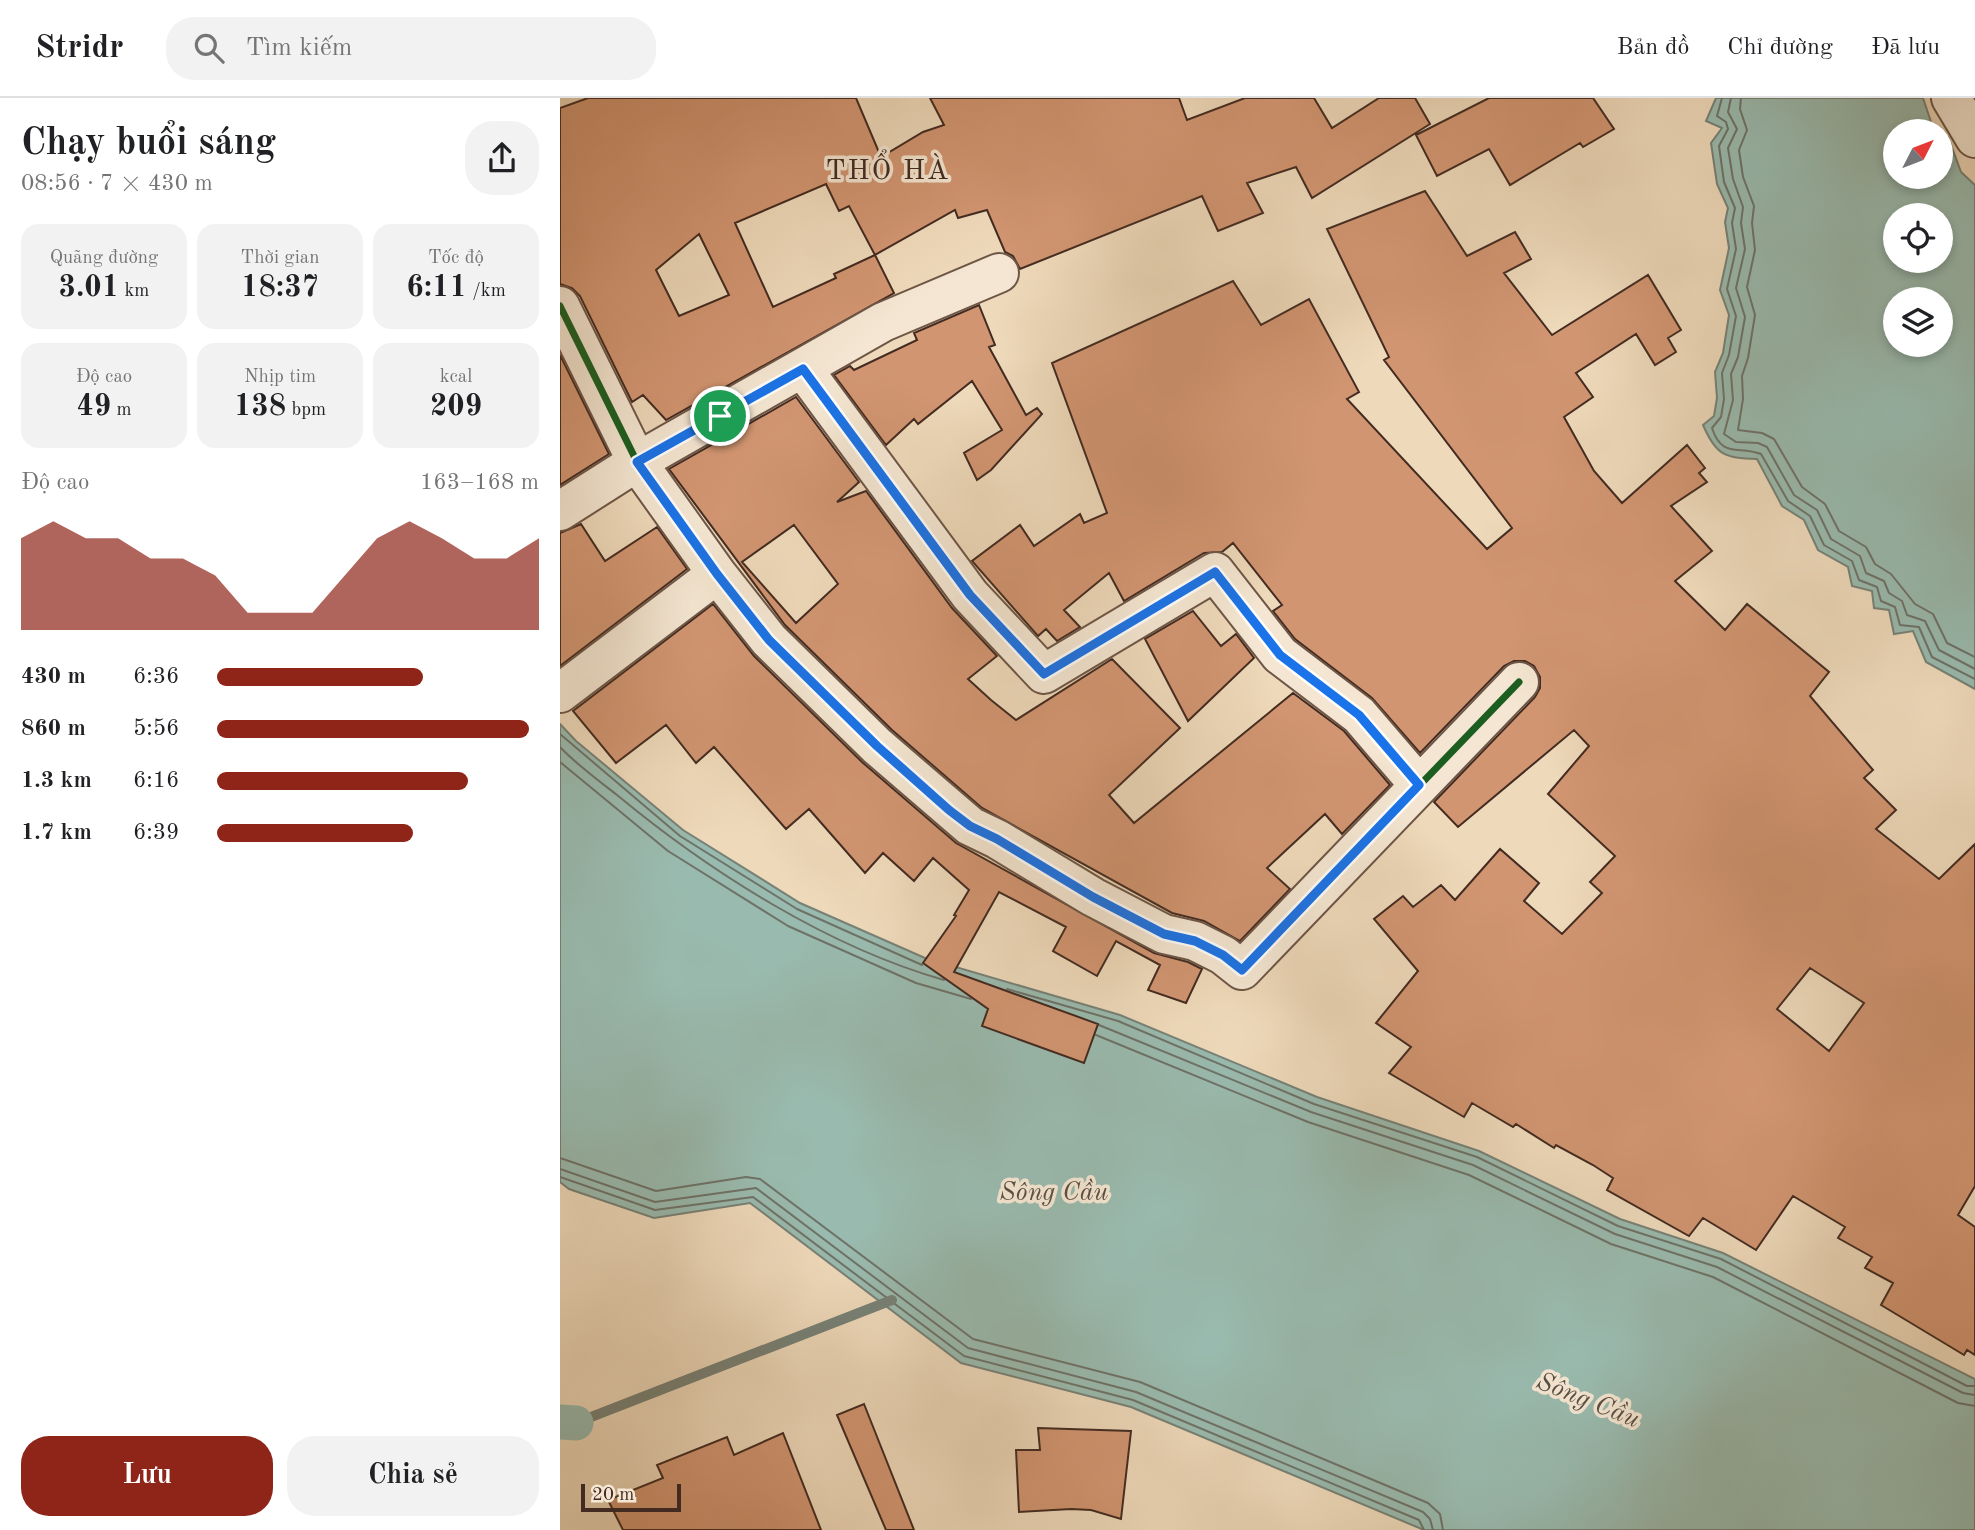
<!DOCTYPE html>
<html lang="vi">
<meta charset="utf-8">
<style>
body{margin:0;font-family:"Old Standard TT",serif;background:#f2f2f2;color:#202124;height:100vh;display:flex;flex-direction:column;font-size:26px;white-space:nowrap}
*{box-sizing:border-box;margin:0}
p{font-size:23px;color:#757577}
.icon{flex:none;width:38px;height:38px;fill:none;stroke:currentColor;stroke-width:2;stroke-linecap:round;stroke-linejoin:round}
.map{position:relative;flex:1;overflow:hidden}
.sheet{display:flex;flex-direction:column;background:#fff;width:560px}
.sheet>*{flex:none}
.needle{width:46px;rotate:48deg}
.controls{position:absolute;left:1323px;top:21px;display:grid;gap:14px}
.controls a{display:grid;place-items:center;width:70px;height:70px;border-radius:50%;background:#fff;box-shadow:0 4px 10px #0003;font-size:35px}
.scale{position:absolute;left:21px;bottom:18px;width:100px;box-sizing:border-box;padding-left:7px;border:4px solid #432b21;border-top:0;font-size:19px;line-height:24px;white-space:nowrap;color:#432b21;-webkit-text-stroke:5px #f4e6d2;paint-order:stroke}
.pin{position:absolute;display:grid;place-items:center;width:60px;height:60px;color:#fff;margin:-30px;border:4px solid #fff;border-radius:50%;box-shadow:0 2px 7px #0007}
.round{display:grid;place-items:center;flex:none;width:74px;height:74px;border-radius:28px;background:#f2f2f2}
.headline{display:flex;align-items:center;justify-content:space-between;height:119px;padding:0 21px}
h1{font-size:38px;font-weight:700;line-height:52px}
.metrics{display:grid;grid-template-columns:repeat(3,1fr);gap:10px;height:119px;padding:7px 21px}
.metrics div{display:grid;align-content:center;border-radius:18px;background:#f2f2f2;text-align:center}
.metrics b{font-size:30px;font-weight:700}
.metrics small{font-size:19px;font-weight:400}
.metrics p{font-size:19px}
.chart{height:196px;padding:14px 21px}
.chart p{display:flex;justify-content:space-between}
.chart svg{width:100%;height:126px;margin-top:7px;fill:#8f2418;opacity:.7}
.button{display:flex;gap:14px;margin-top:auto;padding:14px 21px}
.button a{flex:1;height:80px;border-radius:28px;background:#8f2418;color:#fff;font-size:28px;font-weight:700;line-height:80px;text-align:center}
.button a+a{background:#f2f2f2;color:#202124}
ul{padding:0 21px;list-style:none;font-size:23px}
li{display:grid;grid-template-columns:112px 84px 1fr;align-items:center;height:52px}
li i{height:18px;border-radius:9px;background:#8f2418}
header{display:flex;align-items:center;gap:42px;box-sizing:border-box;height:98px;padding:0 35px;background:#fff;border-bottom:2px solid #e0e0e0}
header strong{font-size:33px}
nav{display:flex;gap:38px;margin-inline-start:auto;font-size:24px}
.search{width:490px;height:63px;background:#f2f2f2;display:flex;align-items:center;gap:18px;box-sizing:border-box;padding:0 24px;border-radius:28px;color:#757577;font-size:26px}
main{display:flex;flex:1;min-height:0}
.map>svg:first-child{display:block}
.water{fill:#99baae;stroke:#778176;stroke-width:2;fill-rule:evenodd}
.lines{fill:none;stroke-linecap:round;stroke-linejoin:round}
.shore{stroke:#6e7268;stroke-width:2}
.stream{stroke:#778176;stroke-width:10}
.canal{stroke:#99baae;stroke-width:35}
.building{fill:#d19571;stroke:#432b21;stroke-width:2;fill-rule:evenodd}
.street-casing{stroke:#6e5647;stroke-width:42}
.street{stroke:#f4e6d2;stroke-width:38}
.cycleway-casing{stroke:#f4e6d2;stroke-width:11}
.cycleway{stroke:#1b5e20;stroke-width:7}
.route-casing{stroke:#fff;stroke-width:14}
.route{stroke:#1a73e8;stroke-width:9}
.labels{text-anchor:middle;dominant-baseline:central;stroke-width:7;stroke-linejoin:round;paint-order:stroke}
.water-label{font-size:26px;font-style:italic;fill:#584f44;stroke:#f4e6d2}
.quarter-label{font-size:28px;letter-spacing:2px;fill:#432b21;stroke:#f4e6d2}
</style>
<header>
<strong>Stridr</strong>
<div class="search"><svg class="icon" aria-label="search" viewBox="0 0 24 24"><circle cx="10" cy="10" r="6"/><path d="M15 15l6 6"/></svg>Tìm kiếm</div>
<nav><a>Bản đồ</a><a>Chỉ đường</a><a>Đã lưu</a></nav>
</header>
<main>
<section class="sheet">
<div class="headline"><div><h1>Chạy buổi sáng</h1><p>08:56 · 7 × 430 m</p></div><a class="round"><svg class="icon" aria-label="share" viewBox="0 0 24 24"><path d="M12 15V3M7 8l5-5 5 5M5 13v7h14v-7"/></svg></a></div>
<div class="metrics">
<div><p>Quãng đường</p><b>3.01<small> km</small></b></div>
<div><p>Thời gian</p><b>18:37</b></div>
<div><p>Tốc độ</p><b>6:11<small> /km</small></b></div>
</div>
<div class="metrics">
<div><p>Độ cao</p><b>49<small> m</small></b></div>
<div><p>Nhịp tim</p><b>138<small> bpm</small></b></div>
<div><p>kcal</p><b>209</b></div>
</div>
<div class="chart"><p><span>Độ cao</span>163–168 m</p>
<svg viewBox="0 0 160 44" preserveAspectRatio="none"><path d="M0 44V12L10 6L20 12L30 12L40 19L50 19L60 25L70 38L80 38L90 38L100 25L110 12L120 6L130 12L140 19L150 19L160 12V44z"/></svg>
</div>
<ul>
<li><b>430 m</b>6:36<i style="width:64%"></i></li>
<li><b>860 m</b>5:56<i style="width:97%"></i></li>
<li><b>1.3 km</b>6:16<i style="width:78%"></i></li>
<li><b>1.7 km</b>6:39<i style="width:61%"></i></li>
</ul>
<div class="button"><a>Lưu</a><a>Chia sẻ</a></div>
</section>
<div class="map">
<svg width="1415" height="1432" viewBox="0 0 1415 1432">
<rect width="100%" height="100%" fill="#eed9ba"/>
<filter id="stains"><feTurbulence type="fractalNoise" baseFrequency=".00286" numOctaves="4"/><feColorMatrix values="0 0 0 0 .2 0 0 0 0 .09 0 0 0 0 .02 0 0 0 .5 -.17"/></filter>
<radialGradient id="worn" r=".72"><stop offset=".6" stop-color="#630" stop-opacity="0"/><stop offset="1" stop-color="#630" stop-opacity=".3"/></radialGradient>
<!-- water -->
<path class="water" d="M1156,0H1363L1372,27L1380,33H1335V79H1381V34L1388,39L1401,74L1415,87V591L1366,564L1353,533L1334,536L1329,512L1314,510L1312,493L1292,488L1288,469L1258,452L1244,422L1222,408L1197,361C1164,360 1156,357 1143,327L1154,318L1157,300L1155,274L1163,255L1169,217L1160,192L1169,150L1165,124L1168,110L1157,86L1151,45L1162,30L1146,23ZM1335,117H1381V163H1335ZM1335,201H1381V247H1335Z
M0,626L16,643L123,732L240,805L365,860L560,917L757,999L919,1053L1060,1121L1163,1155L1415,1281V1432H864L571,1309L401,1265L190,1105L94,1120L9,1091L0,1084Z"/>
<g class="lines">
<!-- shore -->
<path class="shore" d="M1162,0L1157,18L1166,24L1168,31L1159,48L1164,84L1175,110L1172,125L1176,151L1167,191L1176,218L1169,257L1162,275L1164,301L1161,319L1152,330C1162,361 1179,347 1201,356L1228,403L1250,418L1264,447L1292,463L1299,482L1317,489L1321,503L1335,509L1340,527L1359,529L1372,559L1415,581
M1171,0L1168,14L1177,31L1168,50L1173,81L1183,109L1181,125L1185,151L1176,190L1185,219L1178,259L1171,276L1173,302L1164,336L1176,344L1198,345L1207,349L1234,397L1257,412L1271,441L1300,458L1306,475L1324,483L1329,495L1342,503L1347,517L1365,523L1379,552L1415,571
M1181,0L1180,11L1187,32L1179,52L1183,79L1194,108L1192,125L1195,152L1187,189L1195,217L1188,260L1182,278L1183,301L1178,332L1202,335L1214,341L1242,389L1265,406L1279,433L1306,449L1315,466L1331,476L1355,506L1373,516L1387,545L1415,559
M0,636L120,738L237,811L362,867
M0,649C17,667 38,682 57,697C150,774 268,849 384,882
M0,664L108,753L228,828L356,885L411,901
M447,891L558,923L754,1006L917,1059L1058,1128L1161,1161L1407,1288H1415
M539,927L751,1014L913,1067L1055,1136L1157,1169L1403,1295L1415,1297
M536,937L748,1024L909,1077L1051,1146L1153,1179L1398,1305L1415,1308
M0,1060L96,1093L186,1079L200,1081L413,1241L580,1284L868,1405L880,1416L883,1432
M0,1071L95,1104L196,1090L408,1250L576,1294L863,1414L870,1421L873,1432
M0,1079L95,1112L193,1099L404,1258L573,1302L859,1422L864,1432"/>
<!-- stream -->
<path class="stream" d="M0,1331L332,1202"/>
<!-- canal -->
<path class="canal" d="M0,1324L16,1325"/>
</g>
<!-- building -->
<path class="building" d="M28,0H296L321,59L363,34L384,27L370,0H619L627,22L685,0H754L772,30L819,0H855L870,26L752,100L736,69L687,85L703,115L658,133L642,98L460,171L453,158L445,154L427,112L398,120L395,112L315,157L334,195L106,322L83,297L72,304L20,198L12,190L0,186V10ZM266,86L279,113L289,108L315,157L274,176L276,180L213,209L175,125ZM139,136L169,197L119,218L96,172Z
M929,0H1033L1054,31L1023,49L1020,45L950,87L929,51L877,78L856,37Z
M865,93L907,158L955,134L971,161L944,175L992,237L1088,177L1121,232L1108,240L1116,254L1095,267L1076,236L1016,275L1033,299L1004,319L1034,373L1062,405L1127,347L1145,370L1139,375L1147,384L1111,408L1152,453L1115,483L1165,532L1187,506L1269,574L1250,598L1313,672L1304,680L1336,712L1316,731L1379,781L1415,746V1088L1398,1117L1415,1129V1257L1407,1252L1404,1257L1321,1207L1333,1185L1305,1170L1312,1159L1278,1140L1285,1129L1233,1098L1196,1152L1143,1120L1129,1138L1047,1092L1053,1080L1033,1067L996,1047L994,1050L956,1026L953,1029L912,1005L904,1019L829,975L851,949L816,925L858,873L814,821L843,798L853,809L881,787L895,802L940,751L979,785L964,803L1002,836L1042,795L1030,784L1055,758L988,696L1029,648L1014,632L898,729L874,704L975,599L980,590V579L974,568L965,563H954L944,568L860,655L812,600L735,541L713,513L722,507L673,445L662,454L644,455L564,503L549,475L504,512L520,529L497,543L486,531L478,538L412,463L460,427L474,448L520,416L524,425L547,415L492,265L673,183L701,227L749,201L799,294L787,301L927,451L952,430L824,262L829,259L767,131ZM1250,870L1304,905L1269,953L1217,911Z
M419,207L435,247L429,249L466,317L477,310L482,316L431,372L417,382L404,355L442,332L412,283L358,326L354,321L326,347L274,277L290,268L294,272L357,242L354,235Z
M0,257L49,356L0,387Z
M236,299L299,384L277,404L306,393L392,510L437,558L408,581L431,602L456,622L552,561L620,630L549,697L574,725L733,595L784,633L830,687L782,736L765,716L707,770L730,791L680,843L644,823L612,815L422,710L332,632L225,527L109,371ZM234,427L278,486L236,525L182,464Z
M21,426L45,463L97,429L127,471L0,568V435Z
M153,506L194,558L302,664L396,745L594,855L628,864L642,871L626,905L588,892L600,867L556,843L537,878L493,853L506,829L439,794L394,874L538,926L524,965L422,928L428,911L363,865L396,818L394,817L409,792L373,760L354,783L323,755L305,775L249,711L226,731L154,649L136,665L106,627L56,665L13,613Z
M633,513L661,548L676,536L694,560L628,623L585,541Z
M304,1306L354,1432H326L277,1317Z
M478,1330L571,1333L561,1421L531,1412L511,1411L459,1414L456,1352H480Z
M223,1335L261,1432H63L48,1402L103,1380L97,1367L167,1339L174,1357Z"/>
<g class="lines">
<!-- street casing -->
<g class="street-casing">
<path id="street" d="M1391,0L1415,40
M0,208L77,364L157,476L209,542L317,648L410,728L437,741L533,799L604,836L635,843L663,857L682,872L959,584
M243,271L410,497L484,576L655,474L720,557L799,617L859,687
M0,413L77,364L323,224L439,175
M0,595L157,476"/>
</g>
<!-- street -->
<use href="#street" class="street"/>
<!-- cycleway casing -->
<g class="cycleway-casing">
<path id="cycleway" d="M0,208L77,364L157,476L209,542L317,648L410,728L437,741L533,799L604,836L635,843L663,857L682,872L959,584
M243,271L410,497L484,576L655,474L720,557L799,617L859,687"/>
</g>
<!-- cycleway -->
<use href="#cycleway" class="cycleway"/>
</g>
<g class="lines">
<!-- route casing -->
<g class="route-casing">
<path id="route" d="M243,271L410,497L484,576L655,474L720,557L799,617L859,687L682,872L663,857L635,843L604,836L533,799L437,741L410,728L389,712L317,648L209,542L157,476L77,364Z"/>
</g>
<!-- route -->
<use href="#route" class="route"/>
</g>
<g class="labels">
<!-- water labels -->
<g class="water-label">
<text x="494" y="1095">Sông Cầu</text>
<text transform="translate(1028 1303) rotate(22)">Sông Cầu</text>
</g>
<!-- quarter labels -->
<g class="quarter-label">
<text x="328" y="74">THỔ HÀ</text>
</g>
</g>
<rect width="100%" height="100%" filter="url(#stains)"/>
<rect width="100%" height="100%" fill="url(#worn)"/>
</svg>
<div class="controls">
<a><svg class="needle" viewBox="-14 -14 28 28"><path d="M0-13l5 13h-10z" fill="#e53935"/><path d="M0 13l5-13h-10z" fill="#757577"/></svg></a>
<a><svg class="icon" aria-label="locate" viewBox="0 0 24 24"><circle cx="12" cy="12" r="6"/><path d="M12 2v4M12 18v4M2 12h4M18 12h4"/></svg></a>
<a><svg class="icon" aria-label="layers" viewBox="0 0 24 24"><path d="M12 4l9 5-9 5-9-5zM3 14l9 5 9-5"/></svg></a>
</div>
<div class="scale">20 m</div>
<div class="pin" style="left:160px;top:318px;background:#1e9e55"><svg class="icon" aria-label="arrive" viewBox="0 0 24 24"><path d="M6 21V4h12l-3 4 3 4H6"/></svg></div>
</div>
</main>
